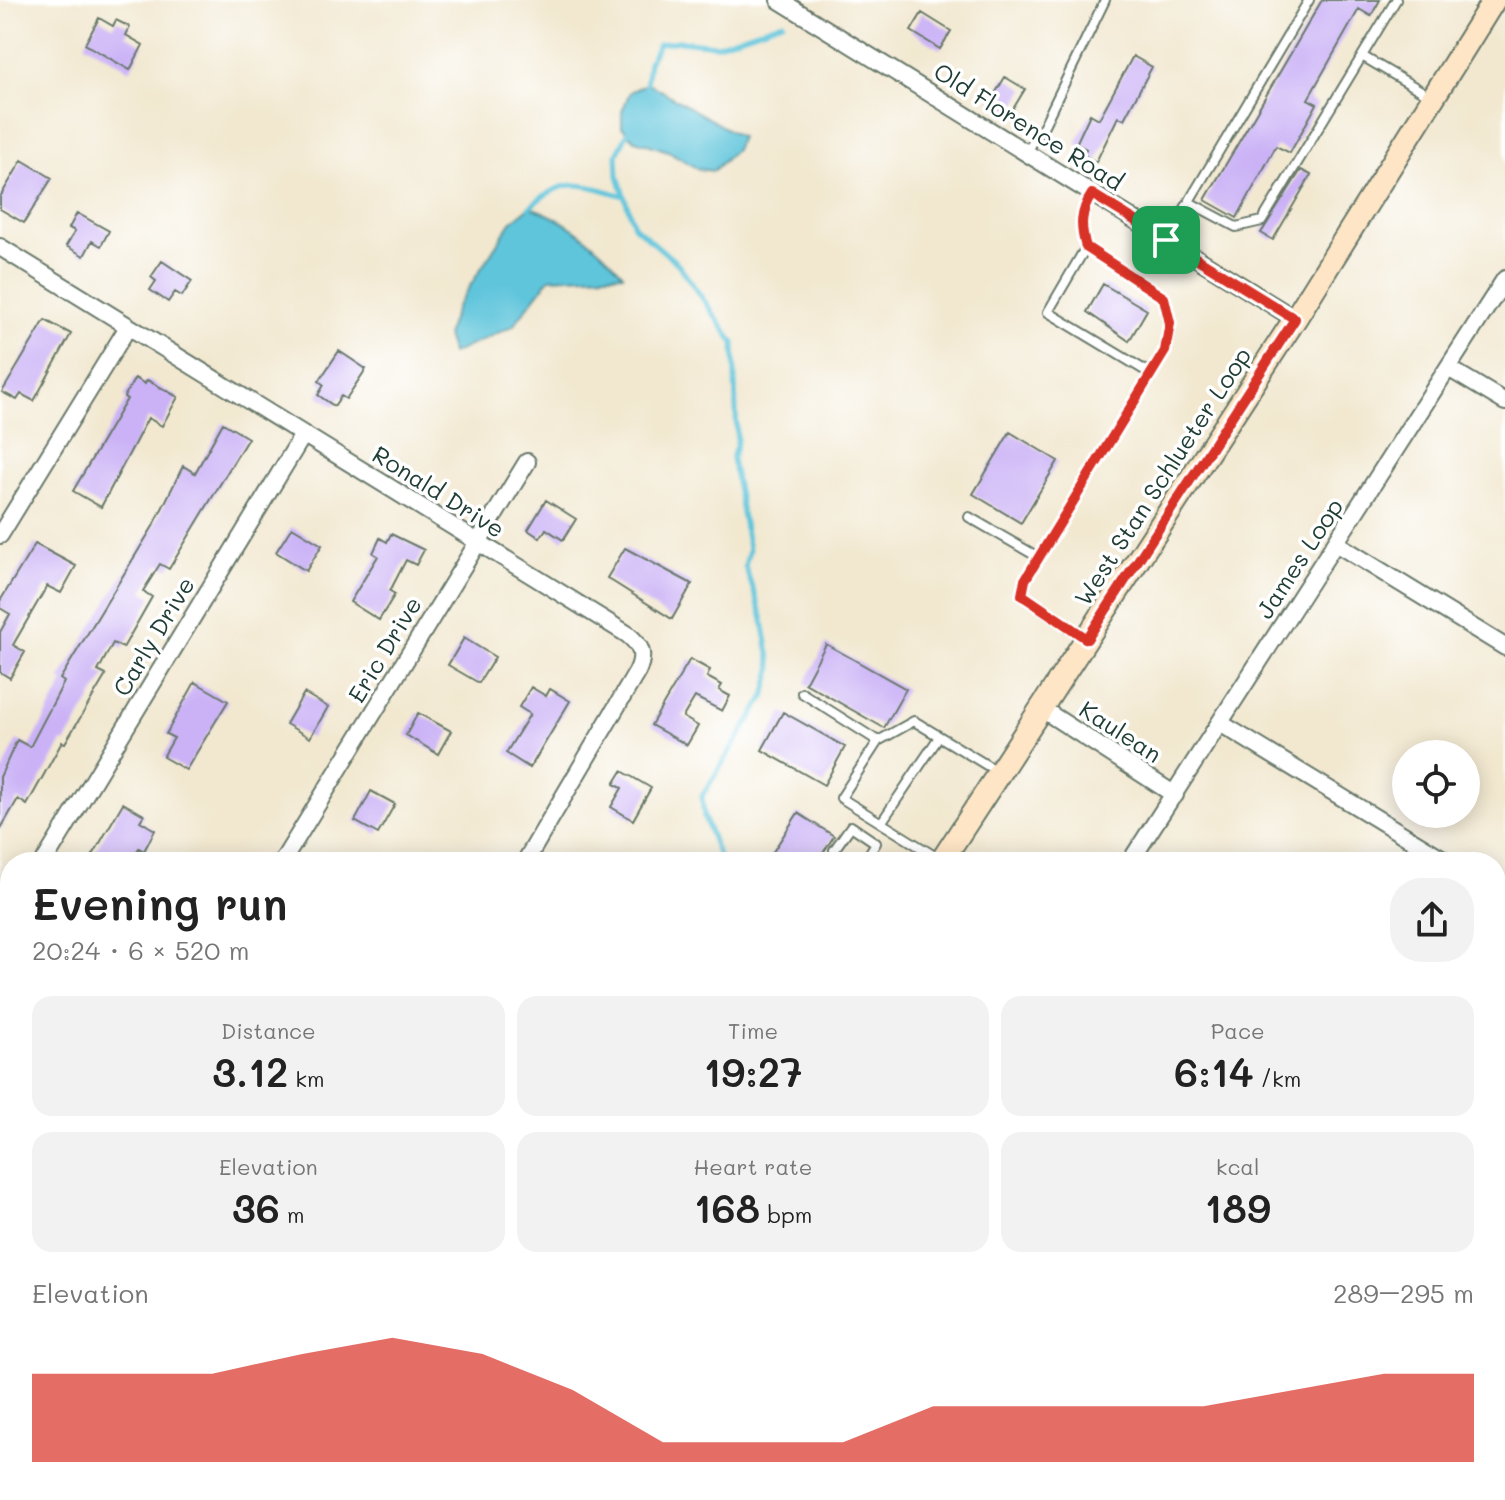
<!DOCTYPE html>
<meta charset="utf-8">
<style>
body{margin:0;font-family:Mali,sans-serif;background:#f2f2f2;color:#222;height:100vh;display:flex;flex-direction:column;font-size:30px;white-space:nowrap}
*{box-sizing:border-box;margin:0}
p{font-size:26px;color:#767676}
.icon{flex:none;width:44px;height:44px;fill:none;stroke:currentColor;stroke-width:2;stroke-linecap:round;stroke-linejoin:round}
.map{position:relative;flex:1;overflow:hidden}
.drawer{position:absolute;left:0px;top:852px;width:1506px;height:648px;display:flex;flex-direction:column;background:#fff;border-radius:32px 32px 0 0;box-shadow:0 4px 20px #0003}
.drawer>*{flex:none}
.tools{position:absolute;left:1392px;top:740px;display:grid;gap:16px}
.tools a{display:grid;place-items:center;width:88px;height:88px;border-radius:50%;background:#fff;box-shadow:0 4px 20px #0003;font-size:40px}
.pin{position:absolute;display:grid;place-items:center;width:68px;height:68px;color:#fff;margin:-34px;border-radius:16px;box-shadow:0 4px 12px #0006}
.round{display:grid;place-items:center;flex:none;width:84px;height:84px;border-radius:32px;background:#f2f2f2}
.head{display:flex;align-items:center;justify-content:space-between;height:136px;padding:0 32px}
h1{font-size:44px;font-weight:600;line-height:60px}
.stats{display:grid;grid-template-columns:repeat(3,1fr);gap:12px;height:136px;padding:8px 32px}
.stats div{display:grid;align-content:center;border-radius:20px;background:#f2f2f2;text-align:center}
.stats b{font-size:40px;font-weight:600}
.stats small{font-size:22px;font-weight:400}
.stats p{font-size:22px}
.chart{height:224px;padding:16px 32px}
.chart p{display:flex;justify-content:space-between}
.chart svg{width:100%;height:144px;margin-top:8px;fill:#d93025;opacity:.7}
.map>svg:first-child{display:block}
.built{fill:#e7d2ef}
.water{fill:#5ec5db;stroke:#3e8188;stroke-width:2}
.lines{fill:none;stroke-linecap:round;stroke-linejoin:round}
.stream{stroke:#5ec5db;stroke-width:5}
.building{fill:#cbb2f6}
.lane-casing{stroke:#69796b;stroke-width:12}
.street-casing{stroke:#69796b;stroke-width:20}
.secondary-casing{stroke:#69796b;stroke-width:26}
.lane{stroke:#fff;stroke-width:8}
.street{stroke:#fff;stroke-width:16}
.secondary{stroke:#fee5c5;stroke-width:22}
.route-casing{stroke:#fff;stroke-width:16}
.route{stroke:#d93025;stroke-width:10}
.labels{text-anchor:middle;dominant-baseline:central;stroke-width:7;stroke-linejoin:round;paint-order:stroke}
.street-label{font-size:24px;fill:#1f3d34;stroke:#fff}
</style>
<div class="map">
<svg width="1505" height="1500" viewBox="0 0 1505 1500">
<rect width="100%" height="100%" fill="#fff"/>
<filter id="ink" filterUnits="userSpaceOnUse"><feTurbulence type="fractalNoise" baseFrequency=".0125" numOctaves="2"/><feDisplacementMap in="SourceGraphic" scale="16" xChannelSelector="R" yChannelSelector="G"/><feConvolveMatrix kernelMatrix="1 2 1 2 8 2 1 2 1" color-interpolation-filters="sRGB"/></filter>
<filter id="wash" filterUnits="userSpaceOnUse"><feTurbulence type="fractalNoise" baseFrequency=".006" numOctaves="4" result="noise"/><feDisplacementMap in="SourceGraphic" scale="32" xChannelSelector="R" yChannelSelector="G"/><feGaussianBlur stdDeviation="1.8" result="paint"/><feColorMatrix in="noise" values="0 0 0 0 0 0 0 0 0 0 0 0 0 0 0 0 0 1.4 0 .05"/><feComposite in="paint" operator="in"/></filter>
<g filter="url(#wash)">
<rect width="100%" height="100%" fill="#f2e8d0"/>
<!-- built -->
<path class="built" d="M1496,1261L1505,1266V1500H793L777,1490H1496Z"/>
<!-- water -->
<path class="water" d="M648,83L740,137L735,150L713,171L698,169L668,151L635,140L622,127V111L630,92Z
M530,207C566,219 598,245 623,274L550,278L513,326L452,354L446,336L456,308L511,222Z"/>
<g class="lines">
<!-- stream -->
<path class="stream" d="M646,87L649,62L659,44L679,41L716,45L783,22
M629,130L617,154L618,176L634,226L678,264L734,343L737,442L732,459L749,550L745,566L762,616L772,669L765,696L702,796L704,817L721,862
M530,207C565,175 582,184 624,196"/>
</g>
<g id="blocks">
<!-- building -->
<path class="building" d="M1322,0H1380L1371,16L1359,9L1308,99L1317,104L1290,153L1276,146L1237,218L1205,200Z
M922,13L951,31L940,49L911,31Z
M99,18L113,26L116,20L130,27L126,35L143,45L130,70L85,44Z
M1133,56L1152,67L1124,119L1118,117L1096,162L1083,155L1086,149L1076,144L1090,114L1099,119Z
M1005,77L1025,89L1010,114L990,102Z
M22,160L52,178L24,223L0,209V197Z
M1301,170L1311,175L1273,240L1261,233Z
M77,213L109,231L101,246L92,241L84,256L66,246L75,231L69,228Z
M162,261L192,281L182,296L175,292L168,302L150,290L156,281L151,277Z
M1103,284L1147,310L1129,341L1087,312Z
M45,320L71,334L34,401L21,394L17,400L2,392Z
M339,351L366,369L346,399L341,396L334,406L318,395L324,385L319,381Z
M135,378L145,384L147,380L178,397L162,426L148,418L101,507L73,491L127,399L124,397Z
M223,423L248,438L169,569L160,564L143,591L152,597L123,648L113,643L98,671L106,675L65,743L62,742L27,805L18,799L0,830V777L17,740L30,747L64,682L60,679L155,523L183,466L195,473Z
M1010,432L1058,461L1021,523L973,494Z
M546,500L576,519L563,540L546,529L540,538L528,530Z
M292,527L322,545L306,571L276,552Z
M391,534L424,550L416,565L406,560L390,591L395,594L379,620L350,602L378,556L373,553L380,538L387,542Z
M35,544L76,566L61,593L47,586L13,645L25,652L10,678L0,672V632L10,614L0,608V601Z
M625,548L692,584L672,619L607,578Z
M464,638L495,657L479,683L448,665Z
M826,644L906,689L884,728L805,683Z
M690,659L710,670L707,677L722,685L719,690L730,696L722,711L695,697L683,717L698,726L687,745L651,725Z
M195,682L228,701L186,770L163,757L174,738L166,734Z
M531,687L546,696L550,689L570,701L530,768L506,753L530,714L519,707Z
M304,693L328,707L310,738L286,724Z
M783,712L845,747L824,785L762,750Z
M418,713L451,731L438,754L406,735Z
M622,771L651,788L633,820L611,807L622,788L614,784Z
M371,791L395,804L378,834L355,821Z
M123,803L144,815L140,821L155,830L144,851L139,848L130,862H89Z
M798,813L834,836L817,862H783L771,855Z"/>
</g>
</g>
<g filter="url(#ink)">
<use href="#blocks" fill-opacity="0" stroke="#69796b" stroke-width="2"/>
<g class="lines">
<!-- lane casing -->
<g class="lane-casing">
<path id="lane" d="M1362,56L1430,96
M1026,153L1044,125L1105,0
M1189,202L1236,227L1262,221L1396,0
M1166,240L1309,0
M1086,247L1048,312L1151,374
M969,517L1038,557
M1086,639L1022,595L1025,580L1165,351L1170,323L1164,298L1086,247C1080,227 1080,212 1092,194
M802,693L878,741
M881,823L939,737
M834,850L851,826L876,843L864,862
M941,860L841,798L878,741L914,721L998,772
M891,1490L912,1500
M404,1500L410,1490
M454,1500L459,1490
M935,1500L948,1496L951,1490"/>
</g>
<!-- street casing -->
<g class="street-casing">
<path id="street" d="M779,0L1295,319
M0,247L627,634C642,646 645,655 637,672L525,862
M1450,369L1505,402
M0,535L128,327
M1337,544L1505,647
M1042,709L1175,795
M1220,723L1448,862
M44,862L303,435
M282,862L527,462
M1130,862L1505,279
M1496,891L1505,897
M0,935L10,919
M0,1119L10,1125
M1496,1139L1505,1145"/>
</g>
<!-- secondary casing -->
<g class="secondary-casing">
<path id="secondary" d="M941,862L1295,319L1494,0
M550,1500L556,1490"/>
</g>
<!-- lane -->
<use href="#lane" class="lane"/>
<!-- street -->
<use href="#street" class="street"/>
<!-- secondary -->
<use href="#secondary" class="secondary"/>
</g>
</g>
<g class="lines" filter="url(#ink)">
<!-- route casing -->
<g class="route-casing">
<path id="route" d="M1092,194L1295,319L1087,639L1022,595L1025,580L1165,351L1170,323L1164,298L1086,247C1080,227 1080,212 1092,194Z"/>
</g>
<!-- route -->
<use href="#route" class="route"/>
</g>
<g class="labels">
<!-- street labels -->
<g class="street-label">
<text transform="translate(1029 126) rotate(32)">Old Florence Road</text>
<text transform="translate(1162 476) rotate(-57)">West Stan Schlueter Loop</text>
<text transform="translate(439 491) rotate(32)">Ronald Drive</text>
<text transform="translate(1299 558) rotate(-57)">James Loop</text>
<text transform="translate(153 636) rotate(-59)">Carly Drive</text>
<text transform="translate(384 649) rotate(-59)">Eric Drive</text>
<text transform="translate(1121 731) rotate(33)">Kaulean</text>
</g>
</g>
</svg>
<div class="tools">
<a><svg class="icon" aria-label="locate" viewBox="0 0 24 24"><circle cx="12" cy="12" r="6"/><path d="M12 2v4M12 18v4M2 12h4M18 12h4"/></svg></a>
</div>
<div class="pin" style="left:1166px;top:240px;background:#1e9e55"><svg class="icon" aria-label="arrive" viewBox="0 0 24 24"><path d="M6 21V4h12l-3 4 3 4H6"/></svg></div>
<section class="drawer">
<div class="head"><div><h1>Evening run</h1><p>20:24 · 6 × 520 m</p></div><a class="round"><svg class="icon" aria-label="share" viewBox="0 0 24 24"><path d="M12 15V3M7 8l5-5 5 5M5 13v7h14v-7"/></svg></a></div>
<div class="stats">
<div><p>Distance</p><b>3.12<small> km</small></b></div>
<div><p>Time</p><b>19:27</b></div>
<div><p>Pace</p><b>6:14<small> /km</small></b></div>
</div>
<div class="stats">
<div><p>Elevation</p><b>36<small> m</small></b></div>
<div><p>Heart rate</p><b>168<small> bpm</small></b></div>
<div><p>kcal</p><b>189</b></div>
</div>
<div class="chart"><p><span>Elevation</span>289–295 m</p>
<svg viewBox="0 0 160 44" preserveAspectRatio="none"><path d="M0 44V17L10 17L20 17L30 11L40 6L50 11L60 22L70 38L80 38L90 38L100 27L110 27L120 27L130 27L140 22L150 17L160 17V44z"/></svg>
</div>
</section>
</div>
